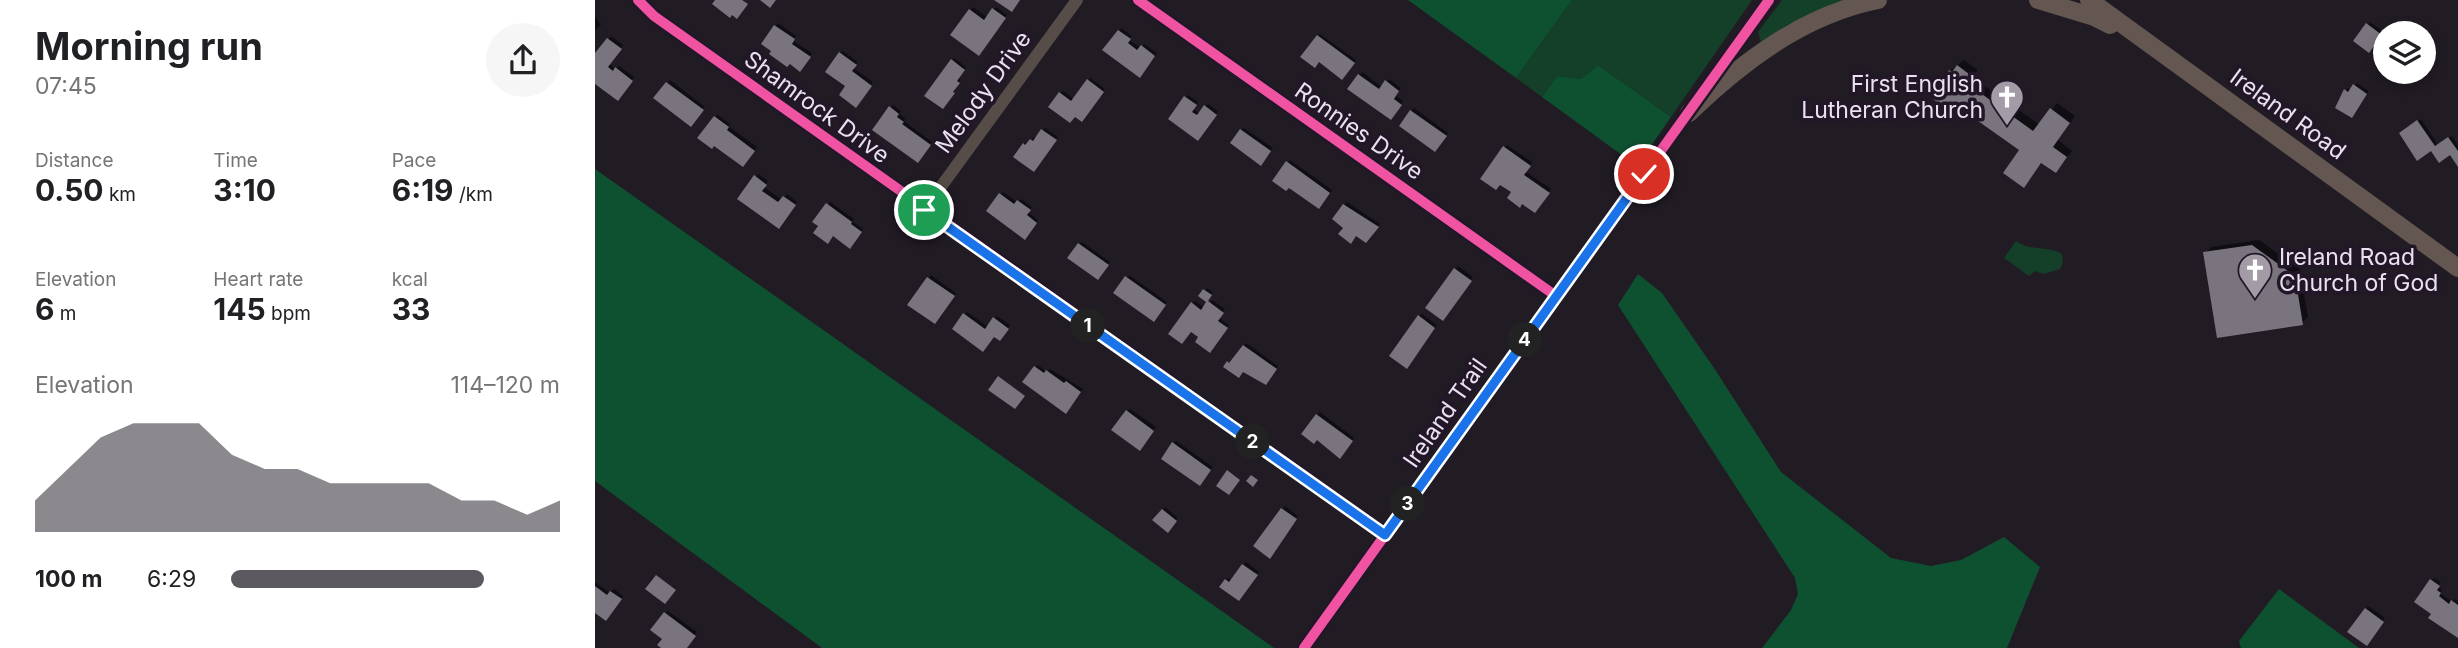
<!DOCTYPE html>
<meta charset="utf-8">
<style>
body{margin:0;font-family:Inter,sans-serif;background:#f6f6f6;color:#202124;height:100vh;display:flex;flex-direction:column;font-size:26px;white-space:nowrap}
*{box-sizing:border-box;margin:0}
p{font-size:23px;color:#757577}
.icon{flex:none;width:38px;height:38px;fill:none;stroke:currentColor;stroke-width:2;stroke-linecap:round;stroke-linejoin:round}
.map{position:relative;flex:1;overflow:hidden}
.sheet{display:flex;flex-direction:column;background:#fff;width:595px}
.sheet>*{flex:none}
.tools{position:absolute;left:1778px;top:21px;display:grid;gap:14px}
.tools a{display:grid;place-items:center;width:63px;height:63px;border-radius:50%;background:#fff;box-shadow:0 4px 10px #0003;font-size:35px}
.pin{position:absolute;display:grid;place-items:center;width:60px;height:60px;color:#fff;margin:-30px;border:4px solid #fff;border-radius:50%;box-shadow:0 2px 7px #0007}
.km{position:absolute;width:35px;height:35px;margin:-18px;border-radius:50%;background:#222;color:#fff;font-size:19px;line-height:35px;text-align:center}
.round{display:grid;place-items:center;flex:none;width:74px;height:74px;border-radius:37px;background:#f6f6f6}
.headline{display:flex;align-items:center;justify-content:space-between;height:119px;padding:0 35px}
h1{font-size:38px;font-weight:700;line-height:52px}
.stats{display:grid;grid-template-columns:repeat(3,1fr);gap:10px;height:119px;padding:7px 35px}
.stats div{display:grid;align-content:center}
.stats b{font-size:30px;font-weight:700}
.stats small{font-size:19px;font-weight:400}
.stats p{font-size:19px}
.chart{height:196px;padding:14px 35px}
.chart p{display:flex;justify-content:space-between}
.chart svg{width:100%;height:126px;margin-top:7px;fill:#5b585f;opacity:.7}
ul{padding:0 35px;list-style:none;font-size:23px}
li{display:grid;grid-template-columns:112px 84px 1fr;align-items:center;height:52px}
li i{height:18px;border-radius:9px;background:#5b585f}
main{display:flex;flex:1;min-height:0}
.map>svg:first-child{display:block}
.green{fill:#144029}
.forest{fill:#0e5130}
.shadow{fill:#0007}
.building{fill:#79747d}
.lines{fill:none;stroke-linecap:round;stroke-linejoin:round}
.minor{stroke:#574d48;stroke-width:12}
.tertiary{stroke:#574d48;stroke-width:14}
.secondary{stroke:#645751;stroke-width:18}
.cycleway-casing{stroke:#221728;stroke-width:15}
.cycleway{stroke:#f153a3;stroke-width:10}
.route-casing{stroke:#fff;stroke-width:14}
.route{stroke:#1a73e8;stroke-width:9}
.labels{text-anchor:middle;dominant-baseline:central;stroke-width:7;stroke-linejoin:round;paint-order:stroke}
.poi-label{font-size:23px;fill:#e9e2ee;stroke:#221728;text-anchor:end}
.street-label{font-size:23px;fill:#e9e2ee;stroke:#221728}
</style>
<main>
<section class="sheet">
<div class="headline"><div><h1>Morning run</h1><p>07:45</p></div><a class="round"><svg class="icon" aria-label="share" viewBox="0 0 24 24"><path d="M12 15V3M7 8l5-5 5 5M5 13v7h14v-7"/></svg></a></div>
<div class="stats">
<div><p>Distance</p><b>0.50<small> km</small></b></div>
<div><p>Time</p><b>3:10</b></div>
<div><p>Pace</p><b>6:19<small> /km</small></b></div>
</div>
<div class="stats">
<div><p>Elevation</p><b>6<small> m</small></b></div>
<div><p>Heart rate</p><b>145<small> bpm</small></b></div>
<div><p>kcal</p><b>33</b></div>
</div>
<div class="chart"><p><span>Elevation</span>114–120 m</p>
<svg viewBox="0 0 160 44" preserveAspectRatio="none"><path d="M0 44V33L10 22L20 11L30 6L40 6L50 6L60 17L70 22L80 22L90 27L100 27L110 27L120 27L130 33L140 33L150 38L160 33V44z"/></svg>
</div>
<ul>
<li><b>100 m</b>6:29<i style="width:77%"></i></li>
</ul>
</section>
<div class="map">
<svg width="1863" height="648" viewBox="0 0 1863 648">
<rect width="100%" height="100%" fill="#211b24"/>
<!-- green -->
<path class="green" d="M977,0H1157L1076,117L1003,65L986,79L962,76L947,97L921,78Z
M1187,0H1253L1192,25L1166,42L1163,32Z
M1421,241C1434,251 1453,246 1467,254L1468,262L1465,269L1449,274L1440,271L1434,276L1409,258Z"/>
<!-- forest -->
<path class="forest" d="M813,0H977L921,78Z
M1003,65L1076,117L1042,166L947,97L962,76L986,79Z
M0,169L679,648H227L0,481Z
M1043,274L1067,293L1119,368L1186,472L1296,558L1336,566L1366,560L1409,537L1445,567L1412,648H1167L1196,610L1203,594L1200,578L1023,305Z
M1684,589L1764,648H1646L1644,641Z"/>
<!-- shadow -->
<path class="shadow" d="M378,7L393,18L401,7L412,15L387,51L357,35Z
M0,16L6,25L0,30Z
M1775,22L1789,32L1776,48L1760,41Z
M183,23L201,36L198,41L217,53L207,67L168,43Z
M526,28L537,36L534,40L546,48L549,44L562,53L547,73L524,31Z
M725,34L761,60L750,75L724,61L723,36Z
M16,36L28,45L14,64L21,69L24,66L39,77L26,96L0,81V56Z
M248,51L263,62L258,68L278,82L264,103L253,85L245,53Z
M359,58L371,67L363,78L366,80L359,89L361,90L350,104L357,61Z
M1369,60L1383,70L1377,77L1445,125L1462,103L1480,116L1463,140L1477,151L1461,171L1447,162L1435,179L1427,150L1355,71Z
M767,72L787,87L794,79L806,88L800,95L808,101L798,116L754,89Z
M495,78L510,89L489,117L465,93L468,91L479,99Z
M75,80L110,107L98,122L61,98Z
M1762,83L1774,91L1759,113L1750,91L1753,88L1756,90Z
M593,95L603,102L598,109L604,113L613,104L623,111L605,136L591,97Z
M298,105L306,111L304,114L310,118L309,121L337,142L325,159L295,108Z
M819,108L853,133L842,147L806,125Z
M123,115L135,124L133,126L162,147L150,162L120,117Z
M1826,119L1843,145L1857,136L1863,145V164L1856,153L1837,149L1808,131Z
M450,128L463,137L441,167L429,144L432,142L434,143L439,137L441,139Z
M649,128L678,148L668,161L646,130Z
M912,145L937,162L931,172L956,189L942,209L905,183L910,147Z
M695,160L737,190L726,205L693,162Z
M163,174L173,181L169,187L187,200L192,194L202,202L186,224L144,199Z
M408,192L422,202L426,199L437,207L433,212L443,220L432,235L406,195Z
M235,202L259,219L257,221L268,229L257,244L225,226Z
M752,202L785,224L774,239L762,234L739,218Z
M1664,240L1705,269L1713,317L1707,323L1610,253L1616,247Z
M487,242L515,262L505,275L484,244Z
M863,266L878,277L850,316L860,269Z
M336,275L361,293L342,319L315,304Z
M534,275L572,302L561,317L521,292Z
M612,288L618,292L612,300L606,296Z
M617,300L630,309L624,318L634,325L618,348L606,337L597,303L600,301L610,308Z
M372,312L393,327L402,316L415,325L407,337L359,329Z
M827,314L842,325L814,364L824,316Z
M651,343L683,366L673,380L649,370L631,367Z
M443,365L452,372L455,369L488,389L473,409L440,367Z
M535,409L561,427L547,446L532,411Z
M725,412L759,438L748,454L722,415Z
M581,441L618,467L607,482L579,443Z
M690,506L703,516L677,554L660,546Z
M570,507L583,518L572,530L560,520Z
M651,562L664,572L646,597L631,580L633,578L638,581Z
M1839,578L1846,582L1843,587L1847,590L1845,593L1857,602L1860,599L1863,601V635L1838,613L1837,580Z
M0,582L15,593L19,589L28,596L14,616L2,612L0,613Z
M1773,606L1790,618L1774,641L1771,609Z
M73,611L102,632L90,648H69L70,613Z"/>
<!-- building -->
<path class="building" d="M120,0H147L153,4L142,19L137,15L135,18L117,4Z
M165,0H181L175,8Z
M399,0H425L417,12Z
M397,8L411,18L384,56L355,35L374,9L389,20Z
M1771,23L1787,35L1774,53L1758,41Z
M179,25L200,39L197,44L216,57L205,72L195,64L192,67L174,54L176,51L166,44Z
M523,30L536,39L533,43L542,50L546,45L560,56L545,78L507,50Z
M722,35L760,63L747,80L724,62L720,68L705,57Z
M12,38L27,49L13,67L18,71L20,67L38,81L23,101L0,84V53Z
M244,52L262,65L257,71L277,86L261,108L244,95L250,86L230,72Z
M356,59L370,70L362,81L365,83L358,92L360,93L348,109L329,96Z
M1362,65L1378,77L1373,84L1438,131L1455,108L1475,123L1458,147L1472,157L1461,173L1446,163L1429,188L1408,173L1424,150L1359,104L1354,111L1338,99L1343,92L1340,90L1354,70L1357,72Z
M763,74L784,89L790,80L804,91L799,99L807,105L796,120L752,89Z
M492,79L509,92L487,122L480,117L475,123L453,107L464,92L476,101Z
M71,82L109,110L96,127L58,98Z
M1758,84L1772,94L1757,118L1740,108L1749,89L1753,92Z
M589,96L602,105L597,112L602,115L609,105L622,115L603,141L573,119Z
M294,106L304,114L302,117L309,122L307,124L336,145L323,163L277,130Z
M815,110L852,136L840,152L804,126Z
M119,116L134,127L132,130L160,151L148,167L119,146L117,149L102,138Z
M1822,120L1840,146L1853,137L1863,151V167L1855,155L1844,163L1836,151L1822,161L1804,133Z
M446,129L462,140L439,172L418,157L428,143L430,145L435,139L438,141Z
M645,129L676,151L666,166L635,143Z
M908,146L936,166L929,175L955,193L940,213L927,204L925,208L912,198L916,192L905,185L901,190L885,179Z
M691,161L735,193L724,209L694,188L691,191L677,181Z
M159,175L172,185L167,191L183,202L188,196L201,205L184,229L142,199Z
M404,193L419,204L422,200L436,210L432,215L442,223L430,240L391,211Z
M231,203L257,222L256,224L267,232L255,249L238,236L233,244L218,233L223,226L217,222Z
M748,204L784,227L771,243L761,236L756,244L743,234L748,228L737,219Z
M483,243L514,265L503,280L472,258Z
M1657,245L1700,276L1708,325L1622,338L1608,252Z
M859,268L877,281L848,321L830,308Z
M530,276L571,305L559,322L518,293Z
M332,277L360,296L340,324L312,305Z
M608,289L617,295L613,301L629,313L623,321L633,328L615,353L600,342L603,337L596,332L587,344L573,334L596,302L606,310L611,302L603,296Z
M368,313L390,329L398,317L414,329L405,341L399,337L388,352L357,329Z
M823,315L840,328L812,369L794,356Z
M648,345L682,369L671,385L648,372L644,378L628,367L632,361L634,363Z
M439,366L449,373L451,370L469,383L471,381L486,392L471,414L427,382Z
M403,376L430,396L420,409L393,390Z
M531,410L559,431L545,451L516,430Z
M721,414L758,441L745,459L722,440L719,444L706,434Z
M577,442L616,470L605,486L566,459Z
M632,470L645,480L634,495L621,486Z
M656,475L663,480L658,487L651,481Z
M686,508L702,519L675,559L658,546Z
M567,509L582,521L573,533L557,520Z
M647,564L663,575L644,601L624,587L630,579L634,582Z
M61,575L81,590L70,604L50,589Z
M1835,579L1845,586L1842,590L1846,593L1844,596L1854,604L1856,600L1863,605V638L1833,618L1836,614L1819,602Z
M0,586L12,595L15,591L27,599L11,621L0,613Z
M1770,608L1789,622L1772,646L1752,632Z
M69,612L101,636L92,648H66L62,645L67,639L55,630Z"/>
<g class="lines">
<!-- minor -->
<path class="minor" d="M43,0L59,16L791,535
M543,0L961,296
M329,210L482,0"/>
<!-- tertiary -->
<path class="tertiary" d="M709,648L1174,0"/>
<!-- secondary -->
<path class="secondary" d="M1443,0L1499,17L1515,25
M1494,0L1863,268
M1094,113C1147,62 1208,15 1283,0"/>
<!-- cycleway casing -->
<g class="cycleway-casing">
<path id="cycleway" d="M43,0L59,16L791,535
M543,0L961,296
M709,648L1174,0"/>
</g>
<!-- cycleway -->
<use href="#cycleway" class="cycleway"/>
</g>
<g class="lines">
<!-- route casing -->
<g class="route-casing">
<path id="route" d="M329,210L790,535L1049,174"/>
</g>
<!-- route -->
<use href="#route" class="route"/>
</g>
<!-- icons -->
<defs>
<g id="church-pin" transform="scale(1.75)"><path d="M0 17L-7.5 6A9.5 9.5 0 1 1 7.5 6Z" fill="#a39ca7" stroke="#221728"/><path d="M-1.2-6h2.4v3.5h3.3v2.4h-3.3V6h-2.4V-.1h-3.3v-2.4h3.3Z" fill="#fff"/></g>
</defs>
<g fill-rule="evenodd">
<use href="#church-pin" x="1412" y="97"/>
<use href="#church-pin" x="1660" y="270"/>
</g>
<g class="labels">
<!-- poi labels -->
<g class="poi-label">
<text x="1388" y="84">First English<tspan x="1388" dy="26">Lutheran Church</tspan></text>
<text x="1684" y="257" text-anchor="start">Ireland Road<tspan x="1684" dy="26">Church of God</tspan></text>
</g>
<!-- street labels -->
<g class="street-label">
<text transform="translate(388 92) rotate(-54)">Melody Drive</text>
<text transform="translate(222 107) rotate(36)">Shamrock Drive</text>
<text transform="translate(1693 114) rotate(36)">Ireland Road</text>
<text transform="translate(764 131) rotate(35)">Ronnies Drive</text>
<text transform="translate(850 413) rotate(-55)">Ireland Trail</text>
</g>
</g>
</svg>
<div class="tools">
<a><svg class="icon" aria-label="layers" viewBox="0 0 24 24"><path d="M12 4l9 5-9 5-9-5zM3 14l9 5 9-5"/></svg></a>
</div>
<div class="pin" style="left:329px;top:210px;background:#1e9e55"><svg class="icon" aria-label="arrive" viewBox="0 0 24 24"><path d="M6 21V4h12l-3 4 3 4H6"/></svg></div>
<div class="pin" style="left:1049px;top:174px;background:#d93025"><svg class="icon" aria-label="check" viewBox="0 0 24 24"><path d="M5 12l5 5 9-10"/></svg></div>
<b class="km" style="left:493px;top:326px">1</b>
<b class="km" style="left:658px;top:442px">2</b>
<b class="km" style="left:813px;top:504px">3</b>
<b class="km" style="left:930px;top:340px">4</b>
</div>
</main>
